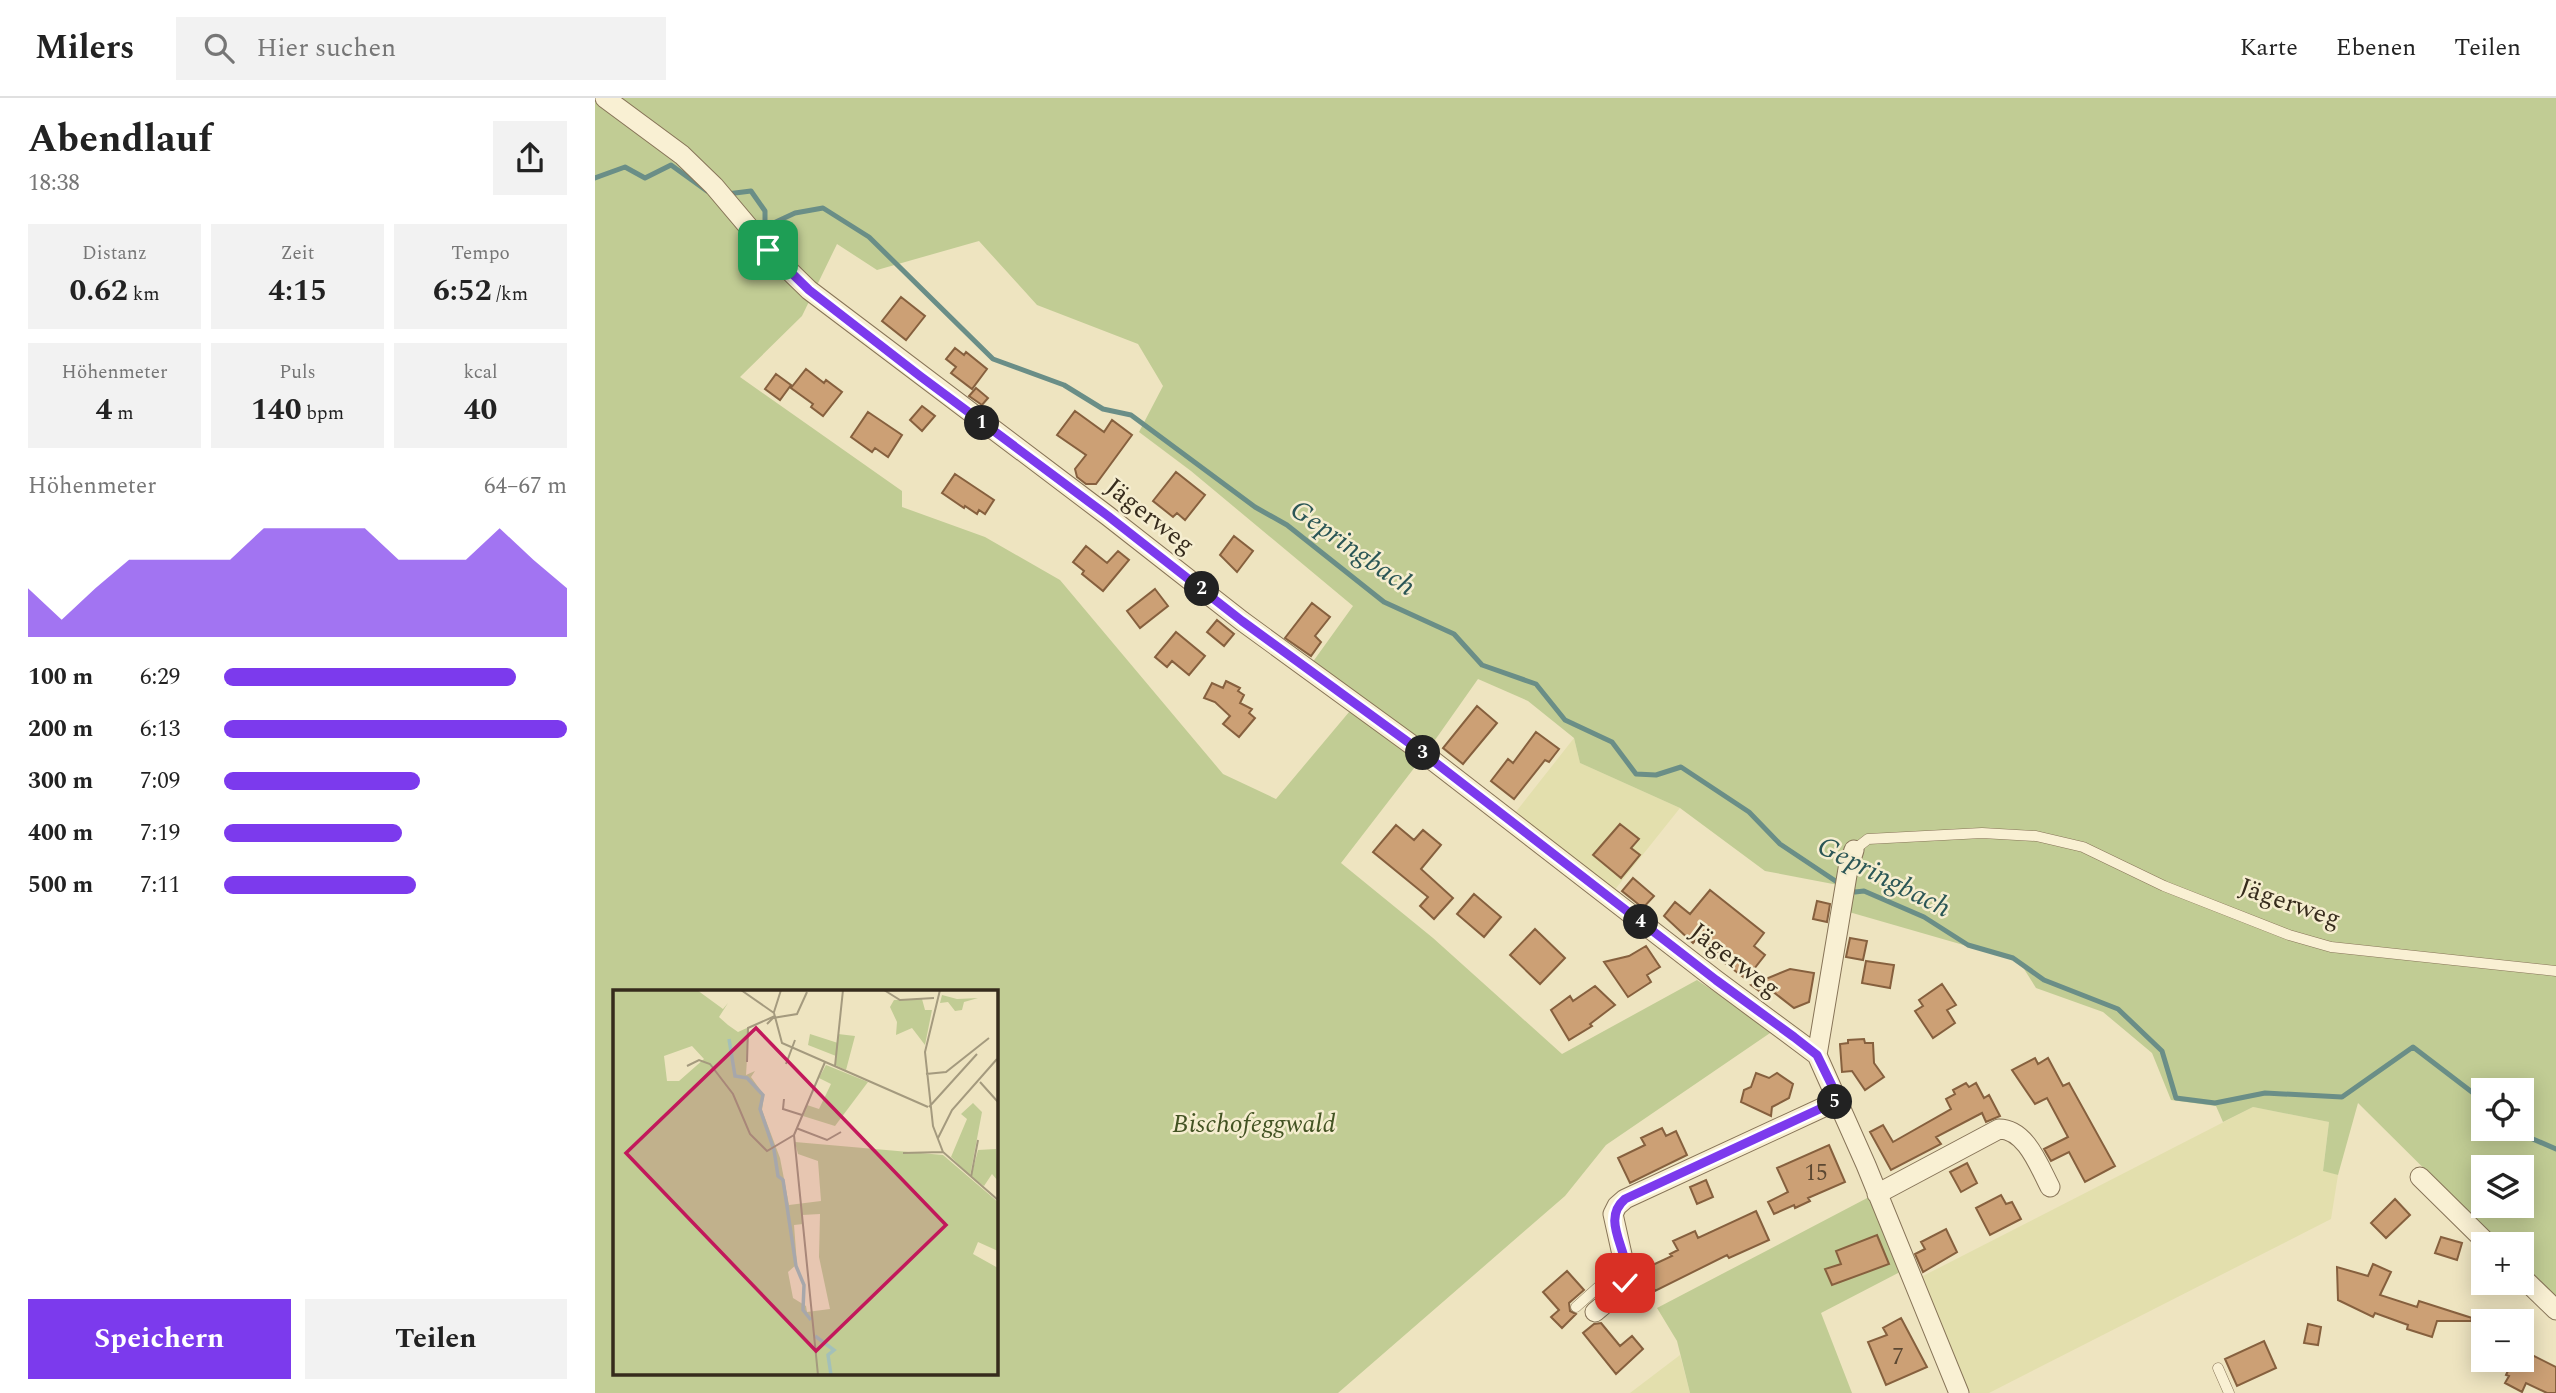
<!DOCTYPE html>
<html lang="de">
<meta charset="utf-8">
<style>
body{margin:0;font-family:Spectral,serif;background:#f2f2f2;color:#222;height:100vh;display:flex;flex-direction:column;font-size:26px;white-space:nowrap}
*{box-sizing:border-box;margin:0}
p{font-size:23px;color:#767676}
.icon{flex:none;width:38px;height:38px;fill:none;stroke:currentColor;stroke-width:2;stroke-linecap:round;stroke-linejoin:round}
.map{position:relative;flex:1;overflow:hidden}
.drawer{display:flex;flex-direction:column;background:#fff;width:595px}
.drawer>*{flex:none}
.fabs{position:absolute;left:1876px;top:980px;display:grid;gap:14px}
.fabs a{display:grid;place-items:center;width:63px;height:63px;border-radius:0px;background:#fff;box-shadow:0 4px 18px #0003;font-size:35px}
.pin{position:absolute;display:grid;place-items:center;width:60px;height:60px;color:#fff;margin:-30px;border-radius:14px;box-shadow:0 4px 10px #0006}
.km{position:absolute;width:35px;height:35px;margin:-18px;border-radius:50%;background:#222;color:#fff;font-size:19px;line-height:35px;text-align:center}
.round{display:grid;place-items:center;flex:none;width:74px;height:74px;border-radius:0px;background:#f2f2f2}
.head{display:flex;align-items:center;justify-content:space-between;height:119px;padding:0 28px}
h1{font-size:38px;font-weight:700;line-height:52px}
.stats{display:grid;grid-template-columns:repeat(3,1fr);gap:10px;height:119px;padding:7px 28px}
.stats div{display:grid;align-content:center;border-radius:0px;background:#f2f2f2;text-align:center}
.stats b{font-size:30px;font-weight:700}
.stats small{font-size:19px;font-weight:400}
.stats p{font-size:19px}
.chart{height:196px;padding:14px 28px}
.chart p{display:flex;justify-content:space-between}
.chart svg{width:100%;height:126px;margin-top:7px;fill:#7c3aed;opacity:.7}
.action{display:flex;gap:14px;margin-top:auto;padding:14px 28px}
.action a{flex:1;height:80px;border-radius:0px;background:#7c3aed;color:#fff;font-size:28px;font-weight:700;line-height:80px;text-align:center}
.action a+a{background:#f2f2f2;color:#222}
ul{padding:0 28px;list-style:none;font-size:23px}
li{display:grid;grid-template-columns:112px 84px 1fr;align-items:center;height:52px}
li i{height:18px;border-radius:9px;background:#7c3aed}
header{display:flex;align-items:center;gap:42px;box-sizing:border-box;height:98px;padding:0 35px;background:#fff;border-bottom:2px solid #e0e0e0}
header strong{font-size:33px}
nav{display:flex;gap:38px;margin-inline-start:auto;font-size:24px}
.search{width:490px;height:63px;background:#f2f2f2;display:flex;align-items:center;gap:18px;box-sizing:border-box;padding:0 24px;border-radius:0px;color:#767676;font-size:26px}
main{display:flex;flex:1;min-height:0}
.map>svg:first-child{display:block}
.farmland{fill:#e3dfad}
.green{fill:#c1cc94;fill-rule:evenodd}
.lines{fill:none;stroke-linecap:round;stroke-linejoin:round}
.stream{stroke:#6a8e87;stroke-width:5}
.building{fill:#cca075;stroke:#86603e;stroke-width:2}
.lane-casing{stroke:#877458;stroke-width:11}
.street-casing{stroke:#877458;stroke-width:21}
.lane{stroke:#f9f0d3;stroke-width:10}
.street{stroke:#f9f0d3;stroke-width:19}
.route-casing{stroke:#fff;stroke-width:14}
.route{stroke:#7c3aed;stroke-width:9}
.labels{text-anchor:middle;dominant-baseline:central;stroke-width:5;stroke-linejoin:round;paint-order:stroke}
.number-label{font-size:23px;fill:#5c4832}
.street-label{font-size:26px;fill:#362b1c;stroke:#f5edcf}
.park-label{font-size:26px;font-style:italic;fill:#435323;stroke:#f5edcf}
.water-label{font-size:28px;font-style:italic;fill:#2b5656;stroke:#f5edcf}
.inset-river{fill:none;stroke:#a3c0b9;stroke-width:3.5}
.inset-road{fill:none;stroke:#a49a7e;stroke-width:2}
.view{fill:#c2185b;fill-opacity:0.15;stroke:#c2185b;stroke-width:3.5}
.inset-edge{fill:none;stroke:#362b1c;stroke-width:3.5}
</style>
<header>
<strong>Milers</strong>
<div class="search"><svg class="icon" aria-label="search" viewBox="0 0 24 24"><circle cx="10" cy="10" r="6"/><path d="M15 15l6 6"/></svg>Hier suchen</div>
<nav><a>Karte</a><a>Ebenen</a><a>Teilen</a></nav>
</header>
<main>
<section class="drawer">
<div class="head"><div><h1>Abendlauf</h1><p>18:38</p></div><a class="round"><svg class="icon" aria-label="share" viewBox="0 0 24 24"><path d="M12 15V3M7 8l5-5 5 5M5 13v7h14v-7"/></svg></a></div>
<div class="stats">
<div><p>Distanz</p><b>0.62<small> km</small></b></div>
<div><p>Zeit</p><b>4:15</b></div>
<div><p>Tempo</p><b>6:52<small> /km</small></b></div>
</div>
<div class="stats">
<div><p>Höhenmeter</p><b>4<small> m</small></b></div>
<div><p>Puls</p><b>140<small> bpm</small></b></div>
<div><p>kcal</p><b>40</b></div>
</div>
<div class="chart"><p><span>Höhenmeter</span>64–67 m</p>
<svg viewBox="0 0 160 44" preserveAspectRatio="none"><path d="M0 44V27L10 38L20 27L30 17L40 17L50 17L60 17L70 6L80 6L90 6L100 6L110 17L120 17L130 17L140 6L150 17L160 27V44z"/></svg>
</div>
<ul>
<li><b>100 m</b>6:29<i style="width:85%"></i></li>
<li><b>200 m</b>6:13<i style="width:100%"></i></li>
<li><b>300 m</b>7:09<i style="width:57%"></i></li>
<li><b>400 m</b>7:19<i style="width:52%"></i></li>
<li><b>500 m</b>7:11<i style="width:56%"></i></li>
</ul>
<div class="action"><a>Speichern</a><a>Teilen</a></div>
</section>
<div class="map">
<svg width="1961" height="1295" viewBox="0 0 1961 1295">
<rect width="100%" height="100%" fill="#eee4c0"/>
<!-- farmland -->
<path class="farmland" d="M979,640L985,665L1085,710L1018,794L920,715Z
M1658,1009L1734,1024L1728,1072L1743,1077L1736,1121L1394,1295H1373L1326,1179Z
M1085,1257L1095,1295H1035Z"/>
<!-- green -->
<path class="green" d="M0,0H1961V1201L1927,1168V1146H1905L1763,1005L1743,1077L1728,1073L1734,1024L1658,1009L1628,1024L1621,1008L1576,1002L1557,955L1508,914L1441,890L1424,863L1254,814L1259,790L1170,773L1085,710L985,665L979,640L933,603L883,581L833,652L746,765L838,840L967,956L1102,882L1178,933L1011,1047L970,1098L743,1295H0ZM384,143L442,207L543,246L568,288L544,334L596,373L758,508L717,565L765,601L681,701L628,676L465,482L390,439L307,409V393L145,279L207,218L242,146L282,172ZM19,894H401V1276H19ZM1888,992H1927V1031H1888ZM1888,1069H1927V1108H1888Z
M1276,1098L1305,1174L1226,1215L1257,1295H1095L1082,1243L1062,1210Z"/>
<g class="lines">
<!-- stream -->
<path class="stream" d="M0,80L30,69L50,80L76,67L112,93
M132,96L156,93L170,113V129L200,115L228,110L274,139L398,261L469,287L508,311L536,317L660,409L692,427L789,504L859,536L887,567L941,586L970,622L1017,644L1041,676L1061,677L1086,669L1154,714L1185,746L1245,786
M1254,790L1260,794L1269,793L1329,819L1373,847L1418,860L1449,882L1523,911L1567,953L1581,1000L1620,1005L1670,995L1747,999L1818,949L1886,1001L1888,1005
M1915,1031L1961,1051"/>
</g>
<!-- building -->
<path class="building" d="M306,199L330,218L311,242L287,223Z
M360,250L369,257L371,254L392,271L377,291L356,275L361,269L351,261Z
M211,271L229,285L231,282L247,294L228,318L216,309L218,306L196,290Z
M181,276L196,287L185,302L170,291Z
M381,290L393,300L387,307L374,298Z
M327,308L340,318L327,333L315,322Z
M480,313L509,334L517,322L537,337L501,386H491L482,379L480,371L491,357L462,337Z
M273,314L307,337L293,359L280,350L277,354L256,339Z
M581,374L610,397L590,422L582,415L578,419L558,403Z
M360,376L399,402L390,416L384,412L382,416L370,408L369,410L347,395Z
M639,438L658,453L642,474L625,457Z
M491,448L512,465L523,453L534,462L508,493L487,476L489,473L478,464Z
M560,491L573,508L545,530L532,513Z
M717,505L735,519L720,538L726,544L716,558L690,540Z
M622,522L639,536L629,548L612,534Z
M581,534L610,558L594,577L577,563L572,569L560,559Z
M631,583L645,590L643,593L649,597L645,605L657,611L654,615L660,620L644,639L628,626L635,618L620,604L609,600L617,585L628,590Z
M882,608L902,625L868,666L848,650Z
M941,634L964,651L954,664L950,662L919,701L896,683L913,661L918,665Z
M1025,726L1044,741L1036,750L1045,757L1026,780L998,757Z
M801,727L819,742L828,732L846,747L826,771L858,800L839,821L825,808L833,799L778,754Z
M1038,780L1059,798L1048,810L1027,793Z
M1115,792L1169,835L1159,848L1170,857L1151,881L1122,859L1124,856L1103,839L1098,845L1069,818L1080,804L1095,816Z
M879,796L906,819L889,839L862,816Z
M1222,803L1235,806L1232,824L1218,821Z
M940,831L970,860L945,886L915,857Z
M1255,840L1272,843L1268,862L1251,859Z
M1051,848L1065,869L1052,877L1056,884L1033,899L1009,864L1034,858Z
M1271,863L1299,867L1295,890L1267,885Z
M1195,871L1219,875L1214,904L1199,910L1177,893L1172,899L1156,887Z
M1347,886L1361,907L1352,912L1360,925L1338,940L1320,913L1328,908L1324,902Z
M1000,888L1020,907L995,926L997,928L974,942L956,912L975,898L978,903Z
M1269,941L1270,945H1278L1279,965L1289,979L1270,992L1257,973L1247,974L1245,946L1253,945V942Z
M1440,960L1443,966L1453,960L1468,988L1474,985L1520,1068L1490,1084L1474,1054L1456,1063L1449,1051L1473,1039L1452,1000L1440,1006L1417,972Z
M1161,975L1174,980L1182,975L1198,986L1194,1000L1177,1009L1176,1018L1146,1004L1149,992L1156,989Z
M1371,985L1374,989L1381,985L1389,1000L1394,997L1405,1018L1391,1024L1387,1015L1341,1039L1346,1046L1296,1072L1275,1034L1288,1027L1298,1044L1356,1011L1351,1001L1360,996L1358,992Z
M1067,1030L1071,1038L1081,1033L1092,1057L1035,1085L1023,1060L1050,1047L1046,1040Z
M1234,1047L1250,1084L1213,1100L1215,1103L1200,1110L1199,1107L1179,1116L1173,1104L1193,1094L1182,1070Z
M1372,1065L1382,1085L1366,1094L1355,1074Z
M1111,1082L1118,1099L1102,1106L1095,1089Z
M1406,1097L1411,1106L1417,1104L1426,1121L1395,1137L1381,1110Z
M1800,1101L1815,1117L1791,1140L1776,1125Z
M1161,1113L1174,1142L1134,1160L1132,1157L1060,1193L1049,1171L1077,1158L1075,1156L1083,1152L1078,1143L1100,1133L1103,1140Z
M1351,1131L1362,1154L1328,1174L1320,1156L1330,1151L1326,1144Z
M1282,1137L1294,1166L1237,1187L1230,1171L1246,1166L1241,1153Z
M1846,1139L1867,1145L1862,1162L1840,1155Z
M1778,1166L1796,1174L1785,1197L1822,1209L1824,1203L1877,1220L1876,1223H1842L1837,1239L1812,1231L1813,1227L1780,1215L1778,1219L1743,1202L1742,1169L1773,1178Z
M972,1173L989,1192L974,1205L975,1213L981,1216L967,1230L956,1219L964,1212L948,1194Z
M1306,1220L1332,1269L1291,1287L1273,1244L1292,1237L1288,1230Z
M1006,1225L1025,1248L1037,1238L1048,1251L1021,1276L988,1235L999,1226Z
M1713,1226L1726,1229L1723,1247L1709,1245Z
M1669,1243L1681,1270L1642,1288L1630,1261Z
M1931,1254L1961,1269V1295H1952L1931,1285L1927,1294L1910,1285L1914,1278L1911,1277L1918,1262H1928Z"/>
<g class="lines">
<!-- lane casing -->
<g class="lane-casing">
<path id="lane" d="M1259,752L1273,741L1387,735L1441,738L1488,749L1569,788L1694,837L1736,849L1961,873
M981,1209L1030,1165
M1623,1270L1634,1295"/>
</g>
<!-- street casing -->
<g class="street-casing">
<path id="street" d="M10,0L87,57L119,88L173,152L214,192L513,418L647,523L828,655L1121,882L1222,957L1271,1067L1364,1295
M1222,957L1253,771L1259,752
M1825,1079L1893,1146
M1282,1096L1404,1031C1431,1031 1444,1068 1455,1089
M1927,1179L1961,1212
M1000,1214L1025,1193L1032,1179L1018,1116L1022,1108L1030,1101L1244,1002"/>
</g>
<!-- lane -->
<use href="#lane" class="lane"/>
<!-- street -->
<use href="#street" class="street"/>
</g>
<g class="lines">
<!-- route casing -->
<g class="route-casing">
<path id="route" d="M173,152L214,192L325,278L513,418L647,523L828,655L1121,882L1199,939L1222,957L1244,1002L1030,1101C1003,1124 1039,1156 1030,1185"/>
</g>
<!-- route -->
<use href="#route" class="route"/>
</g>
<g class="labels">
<!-- number labels -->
<g class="number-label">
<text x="1221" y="1075">15</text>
<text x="1303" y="1259">7</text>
</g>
<!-- street labels -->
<g class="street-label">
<text transform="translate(555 418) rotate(38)">Jägerweg</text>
<text transform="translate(1695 805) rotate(19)">Jägerweg</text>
<text transform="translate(1140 862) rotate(37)">Jägerweg</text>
</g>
<!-- park labels -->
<g class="park-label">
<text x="659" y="1026">Bischofeggwald</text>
</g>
<!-- water labels -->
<g class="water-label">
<text transform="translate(758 450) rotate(35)">Gepringbach</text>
<text transform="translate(1289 779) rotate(27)">Gepringbach</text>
</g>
</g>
<!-- overview -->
<g transform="translate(18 892)">
<rect width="385" height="385" fill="#eee4c0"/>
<path d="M0,0H84L110,19L115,13L106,27L115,35L125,42L136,37L133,85L142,81L138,87L151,105L149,120L167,168L176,215L208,211L205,171L185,164L182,152L330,165L385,212V261L365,252L360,264L385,278V385H0ZM79,56L91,69L66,91H54L51,66ZM207,224L206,267L217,319L194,322L193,316L180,308L175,282L184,274L181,235L190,234L189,225ZM329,5L344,9L365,8L351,12L349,20L342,21L335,12L327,13ZM309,9L312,20H319L312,55L299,38L283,45L284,32L277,17L281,10ZM197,44L225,53V44L242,46L233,80L222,75L223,66L195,55ZM213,75L255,92L222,136L190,126L194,115L206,119L218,94L206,88ZM360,113L369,122L357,186L338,167L354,129L348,124ZM383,159L385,191L379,184L371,196L358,187L365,160Z" fill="#c1cc94" fill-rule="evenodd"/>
<path class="inset-river" d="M116,49L122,86L134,88L150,105L147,119L161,160L165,186L170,190L183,276L191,295L190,320L198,330M202,346L221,360L215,365L218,385"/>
<path class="inset-road" d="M128,0L161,23L169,53L315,117M271,0L287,10L321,8M327,0L312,62L320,136L330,162L385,210M161,22L168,0M154,34L160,28L184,24L194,2M134,72L135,38L162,26M173,74L182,50M74,76L86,70L97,74L120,104L137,144L154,161L181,145M222,76L230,0M313,84L333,82L376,48M367,92L385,112M171,109L170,119L189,125M316,117L364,64M183,138L214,150L228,142M325,148L339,120L384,69M290,163L330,162M358,187L365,150M205,385L181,145L212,72"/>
<path class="view" d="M143,38L333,235L203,361L13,163Z"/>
<rect width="385" height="385" class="inset-edge"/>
</g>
</svg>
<div class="fabs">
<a><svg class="icon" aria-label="locate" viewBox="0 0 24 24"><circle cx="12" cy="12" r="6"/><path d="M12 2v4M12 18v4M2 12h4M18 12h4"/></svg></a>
<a><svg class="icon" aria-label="layers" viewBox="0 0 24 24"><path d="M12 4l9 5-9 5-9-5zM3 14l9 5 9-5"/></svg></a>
<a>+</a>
<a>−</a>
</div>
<div class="pin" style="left:173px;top:152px;background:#1e9e55"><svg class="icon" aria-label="arrive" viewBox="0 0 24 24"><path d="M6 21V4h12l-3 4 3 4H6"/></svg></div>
<div class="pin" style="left:1030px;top:1185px;background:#d93025"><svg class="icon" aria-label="check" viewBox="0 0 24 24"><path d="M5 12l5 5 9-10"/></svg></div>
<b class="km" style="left:387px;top:325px">1</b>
<b class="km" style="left:607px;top:491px">2</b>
<b class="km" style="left:828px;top:655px">3</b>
<b class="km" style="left:1046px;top:824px">4</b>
<b class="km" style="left:1240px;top:1004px">5</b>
</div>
</main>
